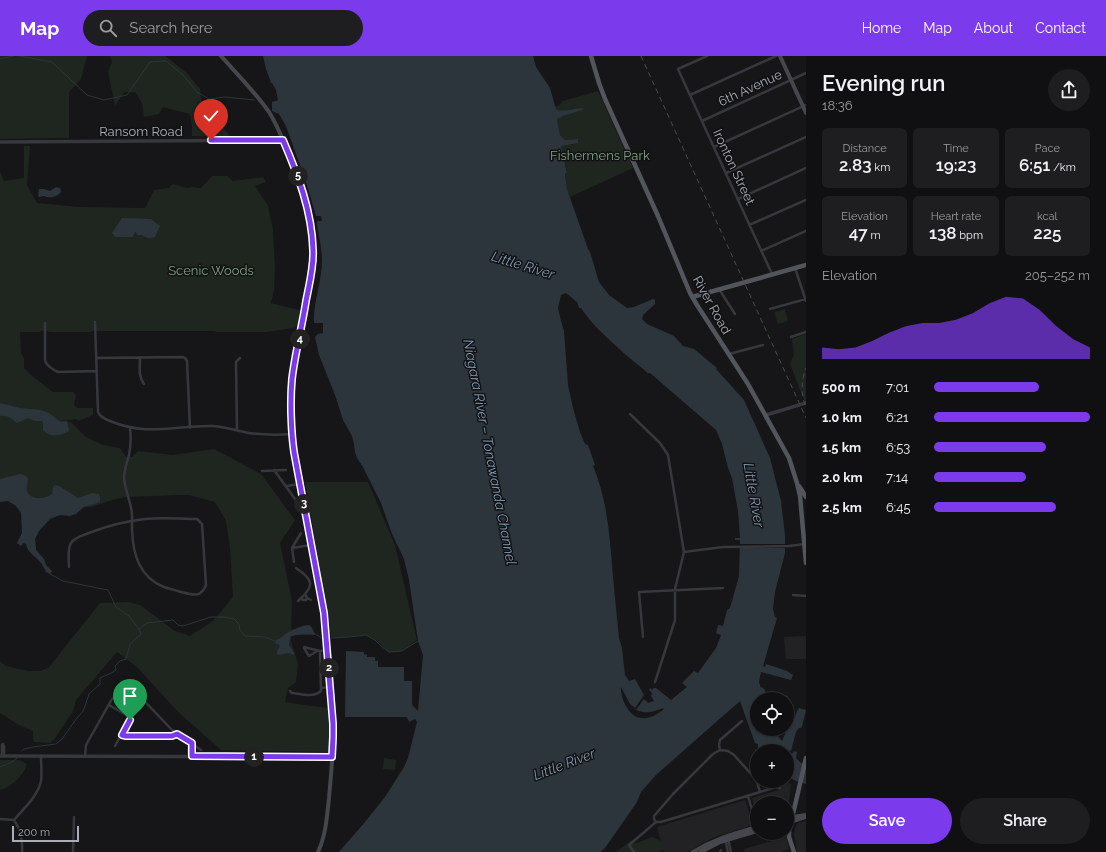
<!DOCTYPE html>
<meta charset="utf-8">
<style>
body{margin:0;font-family:Raleway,sans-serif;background:#1e1e20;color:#f1f3f6;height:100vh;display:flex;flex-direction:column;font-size:15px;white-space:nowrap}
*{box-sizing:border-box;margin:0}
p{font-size:13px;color:#9c9d9f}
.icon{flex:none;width:22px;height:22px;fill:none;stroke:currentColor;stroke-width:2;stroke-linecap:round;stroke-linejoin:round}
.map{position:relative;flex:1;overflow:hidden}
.sheet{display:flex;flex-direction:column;background:#101012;width:300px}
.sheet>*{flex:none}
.tools{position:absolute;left:750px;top:636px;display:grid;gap:8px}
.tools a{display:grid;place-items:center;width:44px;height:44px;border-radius:50%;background:#101012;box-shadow:0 1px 3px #0004,0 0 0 1px #303032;font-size:20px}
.scale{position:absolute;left:12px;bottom:10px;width:67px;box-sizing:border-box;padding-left:4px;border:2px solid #a8adb8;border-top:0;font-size:11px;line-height:14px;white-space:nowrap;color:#a8adb8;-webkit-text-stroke:3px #111113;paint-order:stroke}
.pin{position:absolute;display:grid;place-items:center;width:34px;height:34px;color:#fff;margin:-41px -17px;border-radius:50% 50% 50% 0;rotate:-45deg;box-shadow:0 0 4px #0007}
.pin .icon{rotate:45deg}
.km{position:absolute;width:20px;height:20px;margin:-10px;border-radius:50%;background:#222;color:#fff;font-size:11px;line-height:20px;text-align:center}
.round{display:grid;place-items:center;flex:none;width:42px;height:42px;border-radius:21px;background:#1e1e20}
.summary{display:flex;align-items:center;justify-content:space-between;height:68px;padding:0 16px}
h1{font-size:22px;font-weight:600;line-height:30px}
.figures{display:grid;grid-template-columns:repeat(3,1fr);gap:6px;height:68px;padding:4px 16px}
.figures div{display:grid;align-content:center;border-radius:6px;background:#1e1e20;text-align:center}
.figures b{font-size:17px;font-weight:600}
.figures small{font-size:11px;font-weight:400}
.figures p{font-size:11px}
.chart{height:112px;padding:8px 16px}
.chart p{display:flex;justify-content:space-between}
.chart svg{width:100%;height:72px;margin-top:4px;fill:#7c3aed;opacity:.7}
.primary-button{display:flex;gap:8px;margin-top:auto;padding:8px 16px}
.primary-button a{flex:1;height:46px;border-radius:24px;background:#7c3aed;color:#fff;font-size:16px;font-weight:600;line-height:46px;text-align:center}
.primary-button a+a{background:#1e1e20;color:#f1f3f6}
ul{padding:0 16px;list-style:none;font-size:13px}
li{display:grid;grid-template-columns:64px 48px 1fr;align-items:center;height:30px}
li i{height:10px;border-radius:5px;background:#7c3aed}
header{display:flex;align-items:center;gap:24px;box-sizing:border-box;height:56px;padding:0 20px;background:#7c3aed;color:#fff}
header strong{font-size:19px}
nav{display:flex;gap:22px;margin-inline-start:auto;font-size:14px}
.search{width:280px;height:36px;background:#1e1e20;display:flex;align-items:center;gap:10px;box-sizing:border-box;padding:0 14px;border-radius:22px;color:#9c9d9f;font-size:15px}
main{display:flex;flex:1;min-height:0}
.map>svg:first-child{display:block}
.built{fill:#222225}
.green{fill:#1e261f}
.water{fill:#2c353c;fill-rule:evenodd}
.pier{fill:#161618}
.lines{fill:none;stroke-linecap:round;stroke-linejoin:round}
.stream{stroke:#2c353c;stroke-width:1}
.minor{stroke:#37383d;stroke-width:2.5}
.tertiary{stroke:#37383d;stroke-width:3.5}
.secondary{stroke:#45474d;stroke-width:4}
.primary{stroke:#53555c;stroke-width:4.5}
.rail{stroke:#4a4c52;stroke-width:1;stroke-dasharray:5 4;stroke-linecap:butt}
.route-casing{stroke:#fff;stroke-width:8}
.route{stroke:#7c3aed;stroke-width:5}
.labels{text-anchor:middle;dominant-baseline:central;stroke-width:3;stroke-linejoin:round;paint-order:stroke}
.street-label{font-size:13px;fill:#a8adb8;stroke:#111113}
.park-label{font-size:13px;fill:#7fa381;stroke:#111113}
.water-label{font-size:14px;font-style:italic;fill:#7f9bb3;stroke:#111113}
</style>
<header>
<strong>Map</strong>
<div class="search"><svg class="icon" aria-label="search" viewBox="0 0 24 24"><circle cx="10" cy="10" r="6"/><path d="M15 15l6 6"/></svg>Search here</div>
<nav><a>Home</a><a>Map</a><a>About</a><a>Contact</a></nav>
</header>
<main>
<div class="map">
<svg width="806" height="796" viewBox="0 0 806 796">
<rect width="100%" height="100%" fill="#161618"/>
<!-- built -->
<path class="built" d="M806,580V603H786L784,581Z
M786,726L791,728L789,748L787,749V747H757V760L752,742L778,734Z
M745,744L753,769L715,781L703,787L688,796H664L657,771Z
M806,765V796H797L794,778L796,769L798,767Z
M786,781L789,793L780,796H745L744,793Z"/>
<!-- green -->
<path class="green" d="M0,0H87L81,23L69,36V82L0,83Z
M110,0H165L186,16L200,33L202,47L201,53L215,63L231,81L192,80V70L190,58L163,51L159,58L144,61L142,47L135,36H124L115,50L108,16L112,6Z
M598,35L633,112L570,141L567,133L565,118L567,116L561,90L578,87V83L565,84L560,79L557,63L574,52L563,56L557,54L555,50H558L563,45Z
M24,90H30L27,129L37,147L79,151L145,152L154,134L169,132L173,128L187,132L192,131L201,132L212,120H227L233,125L263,121L266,126L255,130L268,150L273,174L275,213L274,235L271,247L303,255L301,265H300L299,271L267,276H217L213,275H92L91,276H49L48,275H40V276H20L21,297L24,302V312L31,319L53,336H74V338H76C76,342 74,345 74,349L78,352H93V359L78,365L76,363L63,365L71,366L86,381L103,389L120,392L126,401H132L138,395L173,399L214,393L261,418L295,464L280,487L292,545L291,585L298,608L296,626L288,632L285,646L304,649L330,652L331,676L328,696L221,694L177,655L138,612L117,596L76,644L73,655L54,684L50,687L34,686L33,683V675L19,669L0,657V605L6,610L28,615H41L49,611L100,547L128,546L140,549L175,575L190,580L213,565L233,541L230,492L226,465L215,446L189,439H179L126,441L112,444L91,451L56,452L0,442V116L4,125L24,122Z
M785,253L788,265L778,268L774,256Z
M806,278V349L790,308L794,298L792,283Z
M305,426H368L395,489L417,584L402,595L389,596L375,583L366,579L349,581H331L327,553Z
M384,702L396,704L395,714L383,713Z
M0,704H19L27,708C24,719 12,731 0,734Z
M652,781L661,785L664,794L658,796H616L632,784L634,788Z"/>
<!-- water -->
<path class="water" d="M263,0H533L536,11L550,32L555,50L557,54C565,56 574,52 583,52L582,54L563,60L557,63L560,79L565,84L578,83V87L561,90L567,117L565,118L567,133L588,193L590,196L599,226L609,239L627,252L634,251L653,243L655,244V248L643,259L642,263L647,268L674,280L683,290L694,293L717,312L716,313L744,344L770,402L781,445L785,479V497L775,536L773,553L775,561L777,562L763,610L765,611L766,608L787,615L793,619L791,624L761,616L759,626L761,632L762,631L765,634V636L783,641L784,639L788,640L787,644L775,643L765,640V643H757V673H772L774,680V681L777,679L782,685L790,666H793L797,655L799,652L806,654L802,670L801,672H799L796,676L791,695L788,694L792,698L794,695L797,696L796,702L801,707L806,708V728L796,725L787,720V695H762L758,691V688L755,687L740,645L656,719L641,736L637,746L605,792L600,796H339L365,766L385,741L404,711L408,702L417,666L415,663L409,666L407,661H345L346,595L364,596V598L367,599V601H375V605H378V611H404V625H412V649L418,655L423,599L418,585L409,524L404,503L392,478L381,447L363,411L357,402L355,396L354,388L352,380L343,364L335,339L319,299L315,281L318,278L323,277V267H314C313,246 322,226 322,204C322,193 319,181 317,169V165H322L321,160H316L306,126L286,70L279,58L272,55V46L278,44L276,34L272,27H271L266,13ZM566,237L577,246L579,252H581C586,259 591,266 597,272C613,288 630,303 648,317H650L716,374L722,388L728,412L732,422L738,455L740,482H735V484H740L739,520L730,552L727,554L723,570L718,569L716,577L721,579L716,592L698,617L694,615L682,627L687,631L671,644L656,632H654L652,634L650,632L649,634L652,637L651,640L654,645L648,647L644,643L636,654C648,659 653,655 664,652L663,654C657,658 650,663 642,662C629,662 620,642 621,631L630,648L635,652L644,639L635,623L629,625L625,619L622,592L619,582C617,562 615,542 613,521C610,484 608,445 593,410L595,409L588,389L585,388L580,376L573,352L568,329L564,275L561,265L558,252L561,239Z
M56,131L60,132L61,136C57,141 50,143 44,140L39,141L38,140L39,133H44L50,135Z
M122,162L151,163L160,170L155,181C150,183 146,182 142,179H137L136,176H135L133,181H115L112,177Z
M0,347L20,352L41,354L49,357L59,365L61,366L67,365L69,375C61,380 50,382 43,374V368L42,365H35L28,362L17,367C12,363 8,359 0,360Z
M20,418L24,419L28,422C28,426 26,431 27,435C30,445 46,443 52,438L53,431L55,429L59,430L78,442L92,437L99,438L100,442V446L98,447L84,451L76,458L70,460L60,459L50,463L39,475L35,483L36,494L44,503L46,509L52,515L50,518L46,516C45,513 43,510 41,507C36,500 28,498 26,488L23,487L21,490L17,487L22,477L21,457L16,450L8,445L0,446V423Z
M308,569L311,570L315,578L314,579C309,578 294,578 290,581L289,589L294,597V599L289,597L279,599L277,598V596L280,589L275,587L276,584C280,583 283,580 287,577C293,573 301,570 308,569Z"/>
<!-- pier -->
<path class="pier" d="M738,488H787V492H738Z"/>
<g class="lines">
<!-- stream -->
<path class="stream" d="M19,0L52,6L87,39L104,44L127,39L150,6L166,5L183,19L197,36L209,43L225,41L254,44
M0,3L13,0
M50,518L63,525L108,534L116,551L129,560L139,573
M315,578L322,582H324
M330,582L349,581L366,579L375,584L381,590L389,596L402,595L418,585
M22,695L24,693L33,691L56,688L62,683L77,662L83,655L85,650L89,638L100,628V622C106,619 111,618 116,614L115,610L120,605L126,603L130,588L141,578L139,573L147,567L173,564L178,569L183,570L211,561H224L234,563L239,568L240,574L245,580L265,581L275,585
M0,711L12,706L17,702"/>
<!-- minor -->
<path class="minor" d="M707,0L678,13L772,218
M690,39L776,0
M702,65L806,17
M714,91L806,49
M726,117L806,81
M738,143L806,112
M749,169L806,144
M761,195L806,175
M795,212L806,245
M719,233L735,258
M770,253L806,243
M95,266L98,356C100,361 105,363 110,365C148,381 175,369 213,370C226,371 237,375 249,377C264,379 278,379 292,378
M45,267V304C46,309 53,314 58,316L97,315
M791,281L806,276
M729,298L763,289
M96,302L183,301L185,302L187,305L190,372
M140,302C140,311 138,320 144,328
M630,358L660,387L668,399L684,496L675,533V564L655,626
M237,374L236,306L240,302
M274,414L295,443
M262,415L286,414
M286,430L300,428
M292,492L311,489
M684,496L723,491L789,490L805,488
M294,506L292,492L301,477
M69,511C69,504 67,494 71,487C74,482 83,479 89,477C107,470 126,465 145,463C162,461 180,463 197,463L202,468L206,529C201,542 193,539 181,536C176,534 169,533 164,531C139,521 133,498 132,474C132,468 132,463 132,458C131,445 124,433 124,420C125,412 127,406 129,399C131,390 131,381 130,371
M296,512C314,524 315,530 298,545
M305,538L307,542L311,544
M793,539L806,540
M301,542L303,544H306L307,542
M643,581L639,536L723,532
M317,595L309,600L304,592V591L320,595L327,594
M322,632L330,631
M290,635L292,637C301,638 313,642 321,635L320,595
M109,649L128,660L130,662L115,690
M122,679L126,680H172L177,678
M720,694L728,695L734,699L753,720L757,726L760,736L661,766H656L654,763V760L673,738L713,698Z
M720,694L719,689L720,684L742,665
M2,700V689L3,688L4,690V700
M85,700L86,689L112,643L126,632L129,631L133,633L172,674L201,694
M188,700L189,686
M192,700V687
M760,736L776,731L780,732
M748,740L757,771
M0,763L14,764C21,774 23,783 22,796
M14,764C24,752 38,740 41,725C42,717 41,708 41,700
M725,783L728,796
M728,783L731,796
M73,796L74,761
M634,796L629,789L656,766
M720,796L721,794"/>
<!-- tertiary -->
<path class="tertiary" d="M0,86L283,84
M766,359L806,347
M0,700L332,701"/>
<!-- secondary -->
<path class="secondary" d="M221,0C237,18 255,36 269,56C276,67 281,79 286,91C302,129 316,168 312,210L301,275L292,322L291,335L292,373L294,396L324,557L333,668C334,693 331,717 329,742C327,760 326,779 318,796
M780,0L806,57
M787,762L806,759
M787,767L806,761
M693,796C714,783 733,778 757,771
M701,796L720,786L757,775"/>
<!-- primary -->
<path class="primary" d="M591,0L599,27L605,43L658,160L690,237L697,249L748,328L789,402L797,427L800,440L806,507
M692,241L806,209
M799,430L806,441
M794,796L789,781V775L806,702"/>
<!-- rail -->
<path class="rail" d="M641,0L806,362
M805,349C801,337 801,325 806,312"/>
</g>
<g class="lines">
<!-- route casing -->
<g class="route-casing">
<path id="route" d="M130,664L122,679L126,680H172L177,678L192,687V700L332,701L333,681V668L324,557L294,396C291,375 290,344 292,323C295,297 302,271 306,245C309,229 314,211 313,194C312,155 298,119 283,84H211"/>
</g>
<!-- route -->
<use href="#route" class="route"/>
</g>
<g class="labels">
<!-- street labels -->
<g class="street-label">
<text transform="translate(750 32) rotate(-25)">6th Avenue</text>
<text x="141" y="75">Ransom Road</text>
<text transform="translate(734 111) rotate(65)">Ironton Street</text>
<text transform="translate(712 249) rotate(61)">River Road</text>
</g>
<!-- park labels -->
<g class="park-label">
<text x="600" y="99">Fishermens Park</text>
<text x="211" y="214">Scenic Woods</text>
</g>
<!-- water labels -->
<g class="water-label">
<text transform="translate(523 209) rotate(17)">Little River</text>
<text transform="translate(490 396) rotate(79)">Niagara River – Tonawanda Channel</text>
<text transform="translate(754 439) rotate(80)">Little River</text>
<text transform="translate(564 708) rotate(-21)">Little River</text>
</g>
</g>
</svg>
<div class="tools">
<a><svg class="icon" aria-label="locate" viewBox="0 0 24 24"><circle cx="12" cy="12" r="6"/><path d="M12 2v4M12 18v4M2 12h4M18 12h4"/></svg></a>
<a>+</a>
<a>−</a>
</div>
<div class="scale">200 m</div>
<div class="pin" style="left:130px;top:664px;background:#1e9e55"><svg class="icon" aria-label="arrive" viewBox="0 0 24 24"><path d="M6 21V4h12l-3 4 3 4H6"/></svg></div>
<div class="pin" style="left:211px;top:84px;background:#d93025"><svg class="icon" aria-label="check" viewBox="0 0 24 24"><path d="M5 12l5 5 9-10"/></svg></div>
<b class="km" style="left:254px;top:701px">1</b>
<b class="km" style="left:329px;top:612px">2</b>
<b class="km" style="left:304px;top:448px">3</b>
<b class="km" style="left:300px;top:283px">4</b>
<b class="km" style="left:298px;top:120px">5</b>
</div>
<section class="sheet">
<div class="summary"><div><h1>Evening run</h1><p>18:36</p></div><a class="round"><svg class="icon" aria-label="share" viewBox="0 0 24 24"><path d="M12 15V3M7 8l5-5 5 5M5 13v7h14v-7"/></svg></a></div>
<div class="figures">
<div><p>Distance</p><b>2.83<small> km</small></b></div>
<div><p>Time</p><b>19:23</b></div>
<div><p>Pace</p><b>6:51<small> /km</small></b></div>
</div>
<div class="figures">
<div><p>Elevation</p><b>47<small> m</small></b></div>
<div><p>Heart rate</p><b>138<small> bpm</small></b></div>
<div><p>kcal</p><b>225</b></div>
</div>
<div class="chart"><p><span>Elevation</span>205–252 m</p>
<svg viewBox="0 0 160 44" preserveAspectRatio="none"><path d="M0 44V37L10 38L20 37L30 33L40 28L50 24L60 22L70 22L80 20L90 16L100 10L110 6L120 7L130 14L140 24L150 32L160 37V44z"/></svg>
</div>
<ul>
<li><b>500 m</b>7:01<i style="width:67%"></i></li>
<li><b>1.0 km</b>6:21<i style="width:100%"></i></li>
<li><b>1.5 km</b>6:53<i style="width:72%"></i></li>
<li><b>2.0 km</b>7:14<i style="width:59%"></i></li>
<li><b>2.5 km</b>6:45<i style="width:78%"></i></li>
</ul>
<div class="primary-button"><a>Save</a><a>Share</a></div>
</section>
</main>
